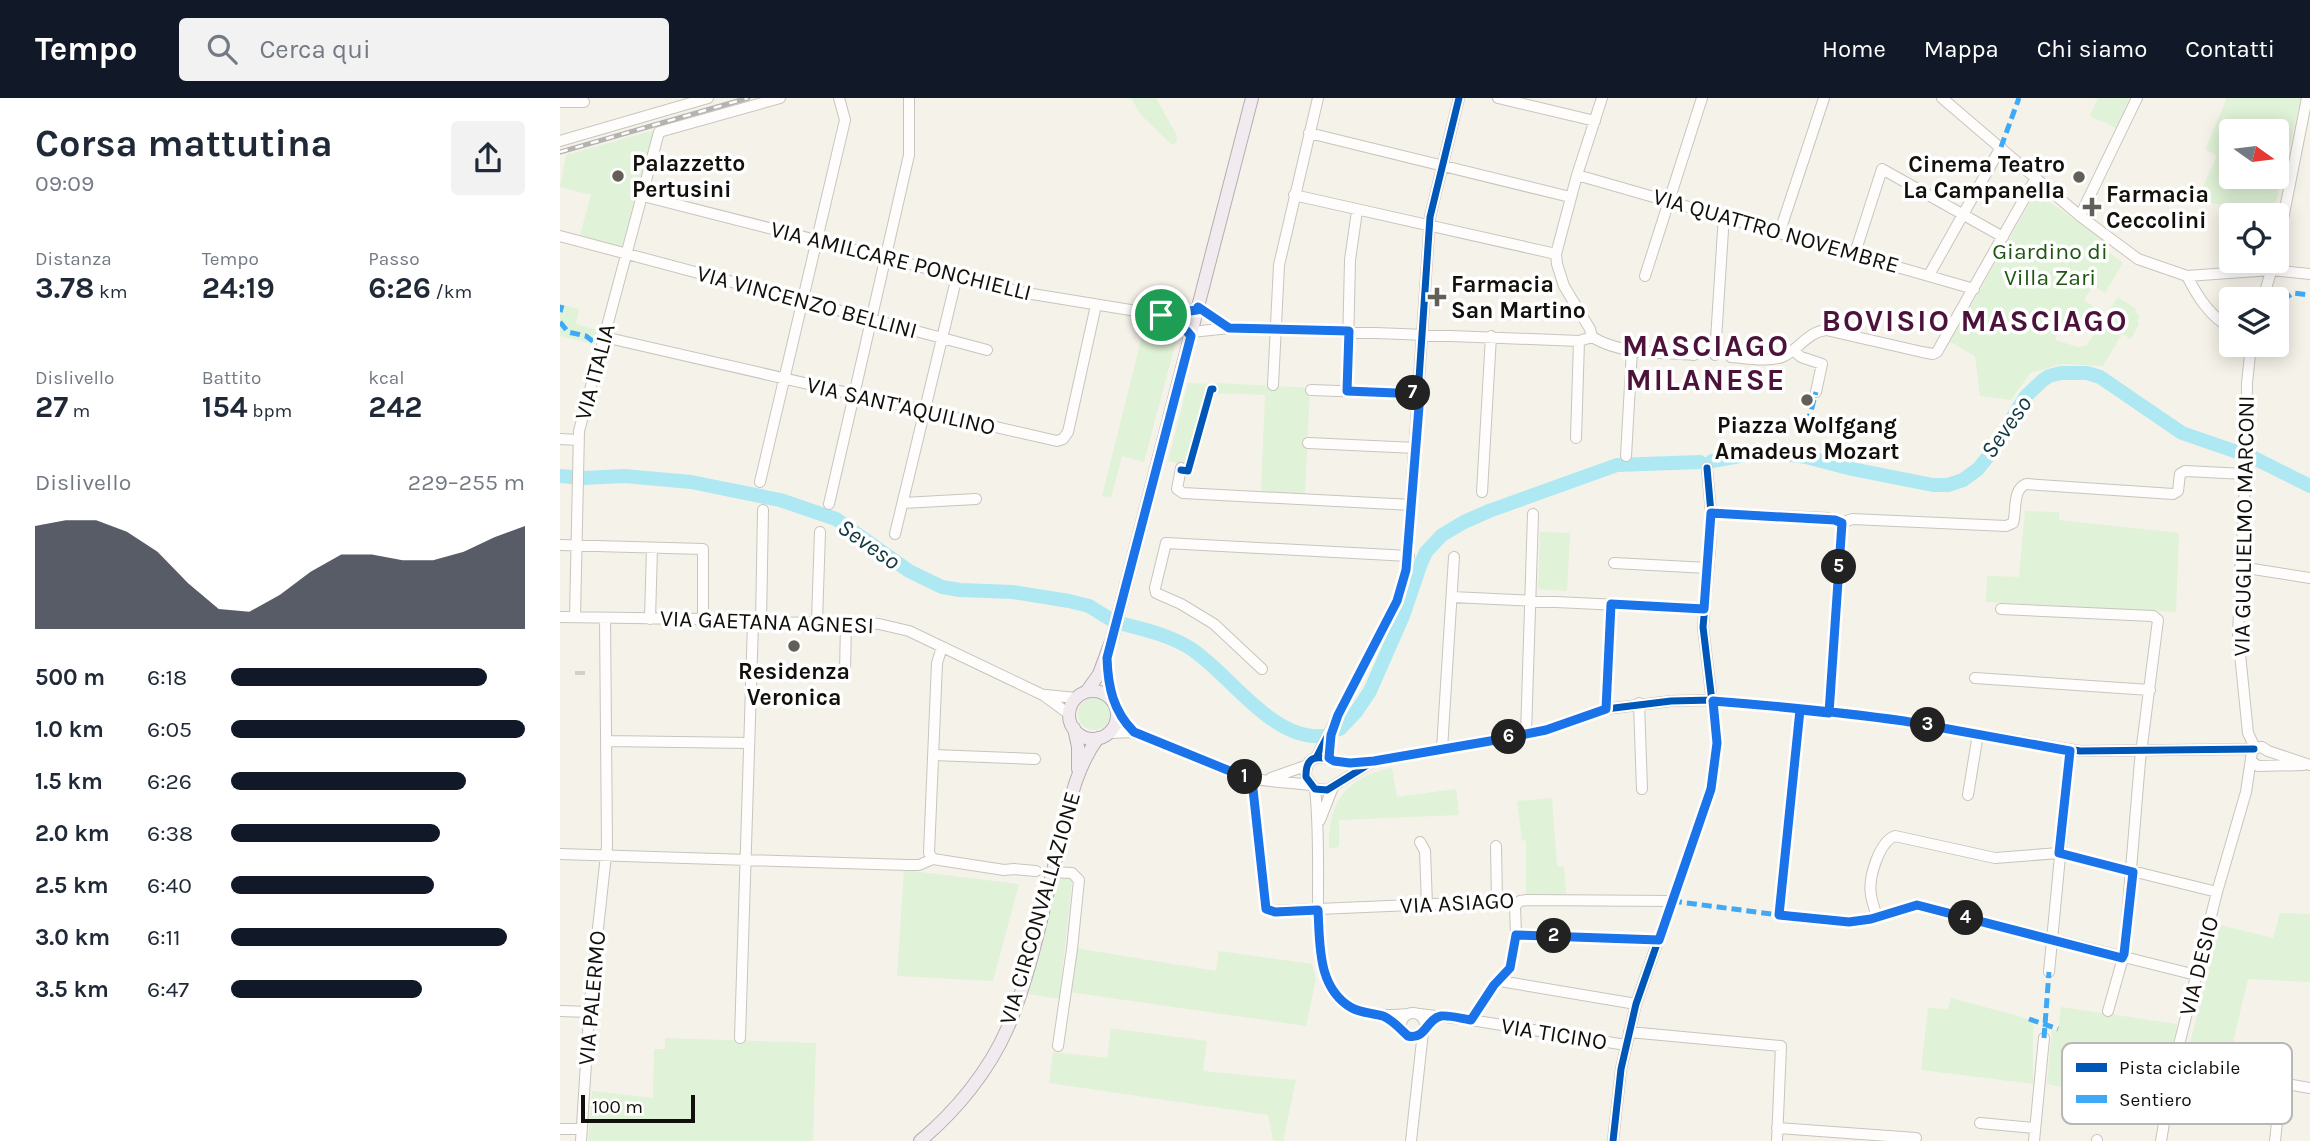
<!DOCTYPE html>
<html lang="it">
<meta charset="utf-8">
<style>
body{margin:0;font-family:Karla,sans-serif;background:#f2f2f3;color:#1f2937;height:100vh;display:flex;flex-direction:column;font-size:26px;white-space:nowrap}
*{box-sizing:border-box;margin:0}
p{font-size:23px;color:#747a83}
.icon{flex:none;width:38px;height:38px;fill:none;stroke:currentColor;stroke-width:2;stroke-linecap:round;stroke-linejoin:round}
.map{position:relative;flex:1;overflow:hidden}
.sheet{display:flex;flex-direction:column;background:#fff;width:560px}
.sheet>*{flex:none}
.needle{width:46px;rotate:104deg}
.fabs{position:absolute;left:1659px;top:21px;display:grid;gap:14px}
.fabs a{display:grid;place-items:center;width:70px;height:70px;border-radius:7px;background:#fff;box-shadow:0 4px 18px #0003;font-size:35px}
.scale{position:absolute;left:21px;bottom:18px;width:114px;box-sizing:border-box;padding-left:7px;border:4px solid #12100a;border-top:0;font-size:19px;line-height:24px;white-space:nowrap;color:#12100a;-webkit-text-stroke:5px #fff;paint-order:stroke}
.pin{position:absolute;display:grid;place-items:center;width:60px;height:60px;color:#fff;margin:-30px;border:4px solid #fff;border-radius:50%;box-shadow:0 2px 7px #0007}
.km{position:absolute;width:35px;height:35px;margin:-18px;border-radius:50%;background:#222;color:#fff;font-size:19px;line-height:35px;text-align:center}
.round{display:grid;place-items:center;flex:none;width:74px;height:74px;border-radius:7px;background:#f2f2f3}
.summary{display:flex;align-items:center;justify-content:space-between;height:119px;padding:0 35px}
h1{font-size:38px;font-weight:700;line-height:52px}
.metrics{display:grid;grid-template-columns:repeat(3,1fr);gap:10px;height:119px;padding:7px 35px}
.metrics div{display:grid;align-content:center}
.metrics b{font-size:30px;font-weight:700}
.metrics small{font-size:19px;font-weight:400}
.metrics p{font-size:19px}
.chart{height:196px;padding:14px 35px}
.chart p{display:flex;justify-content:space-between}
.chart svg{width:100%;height:126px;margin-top:7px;fill:#111827;opacity:.7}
ul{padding:0 35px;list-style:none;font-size:23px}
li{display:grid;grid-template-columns:112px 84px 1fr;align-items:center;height:52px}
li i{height:18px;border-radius:9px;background:#111827}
header{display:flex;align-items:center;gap:42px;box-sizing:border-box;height:98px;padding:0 35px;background:#111827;color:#fff}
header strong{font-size:33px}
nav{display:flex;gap:38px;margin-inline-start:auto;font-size:24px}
.search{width:490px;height:63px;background:#f2f2f3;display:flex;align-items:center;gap:18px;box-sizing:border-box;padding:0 24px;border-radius:7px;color:#747a83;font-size:26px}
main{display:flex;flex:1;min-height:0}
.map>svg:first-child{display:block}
.green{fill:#e0f2d7;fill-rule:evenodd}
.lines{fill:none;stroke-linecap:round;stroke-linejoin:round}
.river{stroke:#aee8f2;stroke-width:14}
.minor-tunnel{stroke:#d3d0c8;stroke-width:10;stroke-dasharray:10 5;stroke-linecap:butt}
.minor-casing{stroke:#c8c5be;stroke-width:12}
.major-casing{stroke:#b6acb2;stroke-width:14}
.minor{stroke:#fefdfc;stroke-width:10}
.major{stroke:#f1ebf0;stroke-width:12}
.rail-casing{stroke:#b4b3b1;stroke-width:5}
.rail{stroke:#fff;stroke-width:2.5;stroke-dasharray:8;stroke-linecap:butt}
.quiet{stroke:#3fa9f5;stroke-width:5;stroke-dasharray:10 5;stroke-linecap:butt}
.cycleway-casing{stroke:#fff;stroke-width:11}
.cycleway{stroke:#0057b8;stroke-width:7}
.route-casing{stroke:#fff;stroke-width:14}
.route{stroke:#1a73e8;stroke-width:9}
.poi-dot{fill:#615f58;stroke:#fff;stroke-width:2.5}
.labels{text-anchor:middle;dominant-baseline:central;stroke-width:7;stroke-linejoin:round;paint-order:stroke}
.poi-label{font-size:23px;font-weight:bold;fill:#12100a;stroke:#fff;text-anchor:start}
.street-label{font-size:23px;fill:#12100a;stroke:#fff}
.park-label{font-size:23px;fill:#1f5712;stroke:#fff}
.water-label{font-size:24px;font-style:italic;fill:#103940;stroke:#fff}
.district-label{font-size:30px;font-weight:bold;letter-spacing:2px;fill:#4c123a;stroke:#fff}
.key{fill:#fff;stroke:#b8b7b6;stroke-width:2}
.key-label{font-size:19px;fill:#12100a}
</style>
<header>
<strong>Tempo</strong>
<div class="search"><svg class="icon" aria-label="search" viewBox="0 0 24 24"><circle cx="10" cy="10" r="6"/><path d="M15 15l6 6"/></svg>Cerca qui</div>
<nav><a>Home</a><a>Mappa</a><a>Chi siamo</a><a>Contatti</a></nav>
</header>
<main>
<section class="sheet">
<div class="summary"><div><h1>Corsa mattutina</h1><p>09:09</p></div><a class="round"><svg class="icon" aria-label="share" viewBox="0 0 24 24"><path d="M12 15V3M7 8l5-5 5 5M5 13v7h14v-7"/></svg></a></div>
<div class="metrics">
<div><p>Distanza</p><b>3.78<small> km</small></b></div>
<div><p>Tempo</p><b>24:19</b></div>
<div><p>Passo</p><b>6:26<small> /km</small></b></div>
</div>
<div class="metrics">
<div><p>Dislivello</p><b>27<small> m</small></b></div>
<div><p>Battito</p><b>154<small> bpm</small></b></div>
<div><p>kcal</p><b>242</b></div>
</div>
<div class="chart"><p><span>Dislivello</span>229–255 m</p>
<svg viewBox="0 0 160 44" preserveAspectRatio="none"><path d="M0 44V8L10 6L20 6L30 10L40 17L50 28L60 37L70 38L80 32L90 24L100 18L110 18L120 20L130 20L140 17L150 12L160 8V44z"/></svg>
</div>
<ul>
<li><b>500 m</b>6:18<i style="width:87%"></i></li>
<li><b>1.0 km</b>6:05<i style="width:100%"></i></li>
<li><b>1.5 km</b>6:26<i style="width:80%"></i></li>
<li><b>2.0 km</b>6:38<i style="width:71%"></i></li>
<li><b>2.5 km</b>6:40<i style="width:69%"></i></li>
<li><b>3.0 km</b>6:11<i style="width:94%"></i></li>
<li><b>3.5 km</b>6:47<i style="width:65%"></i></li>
</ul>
</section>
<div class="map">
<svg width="1750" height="1043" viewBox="0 0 1750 1043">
<rect width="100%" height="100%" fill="#f5f2e9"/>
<!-- green -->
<path class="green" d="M571,0H596L617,38L616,45L612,47L581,17Z
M1538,0H1570L1556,30L1530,18Z
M1667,0H1741L1713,117L1637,102L1657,58L1645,52ZM1671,33H1717V79H1671Z
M95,32L62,149L20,137L31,97L0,89L6,57Z
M1480,97L1549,146L1546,152L1563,165L1545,195L1533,187L1524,202L1536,210L1521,236L1500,229L1495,242L1518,249L1527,247L1558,199L1576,211L1575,214L1580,217L1577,224L1579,226L1571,241L1562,236L1543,268L1502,266L1470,275L1451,302L1420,298L1415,258L1390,244L1474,98L1478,99Z
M0,206L19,211L16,226L38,232L34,246L0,238Z
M584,230L617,239L584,364L562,358L551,400L542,398Z
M628,285L655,286V289L656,285L750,290L745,396L701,394L705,297L654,295L655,289H649L628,367L608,363Z
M1465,413L1499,414V422L1619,435L1616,514L1426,504L1427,478L1459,479Z
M980,434L1010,435L1007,493L978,491Z
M518 616a16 16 0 1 1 32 0a16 16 0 1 1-32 0Z
M832,670L837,699L896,691L899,717L779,722V749L769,750C768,704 786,679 832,670Z
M992,700L997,768L1004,769L1006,796L966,797V743L962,742L957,703Z
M344,772L459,786L433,883L337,878Z
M501,778L512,781V785L499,901L469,896L497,781Z
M1720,815L1750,816V884L1688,881L1666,973L1625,965L1660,827L1713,840Z
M515,850L656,873L659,853L752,866L756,881L746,928L509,894Z
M1391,900L1473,922V986L1361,972L1368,910L1388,911Z
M1501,909L1617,926L1599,1010L1487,986L1492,931L1498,933Z
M548,930L647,943L643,973L736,982L723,1043L713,1042L708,1017L489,985L493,954L547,960L551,931Z
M105,940L256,945L253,1043H28L32,993L93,1000L94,951H105Z"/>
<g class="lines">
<!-- river -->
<path class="river" d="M1692,359L1750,388
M1152,363L1196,355H1216L1246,359L1292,371L1373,387H1388L1403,382L1418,371L1430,356L1466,298L1483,282L1489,278L1501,275H1527L1540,279L1622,335L1683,356
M0,378L12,379
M23,380L64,378L131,384L220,402L276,421L349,473L382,489L400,492L453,494L509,503L529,508L550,521
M563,526C586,532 609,537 630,550C670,576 711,642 762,638
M780,631L796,614L810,593L843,518L861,465L866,454L882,437L904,424L929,413L1057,367L1140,364"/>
<!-- minor-tunnel -->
<path class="minor-tunnel" d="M20,573V577"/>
<!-- minor casing -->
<g class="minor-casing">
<path id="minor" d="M938,0L1035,23
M1042,0L1017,77L996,156L997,166L1004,188L1030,231L1032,239C1062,257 1100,254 1134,257
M1382,0L1520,118L1578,161L1627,178L1711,172L1750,176
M0,4H24
M749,35L1010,99
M0,43L148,0
M1017,77L1414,191
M734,97L996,156
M83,98L460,194L601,217L625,230L630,238
M1520,118L1577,0
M1220,133L1264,0
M0,138L427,252
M1717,151L1747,0
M1295,155L1322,71L1443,139
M1369,177L1441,49
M1085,178L1142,0
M1627,178C1637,198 1650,219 1671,230
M1703,201L1714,163
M638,209L669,230
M604,217L637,212
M632,234L669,230L716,231L1019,243L1032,239
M44,239L497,343L503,341L508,334L536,207
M1691,247L1687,285L1686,364L1678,536L1688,635L1695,650
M1234,253L1241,259L1262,266L1256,294
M1155,257L1164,117
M1171,259C1186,260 1208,264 1222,259C1239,252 1247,234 1266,232L1362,254L1373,256L1377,254L1476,80
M713,287L719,167L758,0
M751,292L860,296
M787,293L790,162L797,113
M1016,340L1019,243
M0,341L18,342
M748,345L856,350
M1066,358L1072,252
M621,370L617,391L623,395L852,407
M200,384L285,22L279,0
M922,394L931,238
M343,405L416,401
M269,406L349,57V0
M1151,415L1268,420L1282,425L1292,421L1446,428L1453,425C1457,412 1452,392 1466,386L1613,396L1618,393L1620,376L1625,373L1685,376
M335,436L397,178
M0,447L143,451V521
M1054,465L1148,470
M1680,469L1750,480
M892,499L1144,511
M1441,511L1593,518L1598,522L1580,663L1564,856L1548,913
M0,519L143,521L193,525L286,524L319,526L349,533L483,597L509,616
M15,519L19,333L99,34L220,0
M90,521L92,450
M257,523L260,434
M201,524L203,412
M702,571L654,526L621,506L596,495L595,490L606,445L849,458
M285,574L286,524
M1415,580L1590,592
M486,597L516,600
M1079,605L1082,691
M1046,611L1051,506
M1240,612L1219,817L1289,824L1311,821L1357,807L1636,877
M557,613L563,623L574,634L677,677C700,684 726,684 750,687
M1269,615L1282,425
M549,635L574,634
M966,636L973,416
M47,643L189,645
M882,651L894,459
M373,657L475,661
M756,660L837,503L846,472L870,119L899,0
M814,663L767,692L755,691L746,679C745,647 772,664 790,665C798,665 806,664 814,663L986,632L1046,611L1111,603L1152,602L1322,620L1520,653L1694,651
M1691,663L1698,668L1743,667
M711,680L748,667
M692,682L706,811L711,813L946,803L955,808
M755,691C759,727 758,763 758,799C758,868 761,926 848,916
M1408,697L1418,636
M760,722L773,689
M860,744L865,753L867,807
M936,748L937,804
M0,756L348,767H359L373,761L444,772L454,771L476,773
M373,761L369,755L377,565L382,549
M492,774L512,775L519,782L512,851L498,948
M955,808L960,803L967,802L1112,803
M1317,819C1315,812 1312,804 1311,797C1308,780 1319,744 1335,738L1435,760L1499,755L1657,794
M956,837L1099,842
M1489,874L1510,653
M940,883L1076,906
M0,913L30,914
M841 927a12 12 0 1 1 24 0a12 12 0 1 1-24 0Z
M859,916L911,922L1066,947
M911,922L934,887L950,870L956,837L955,808
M1069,934L1221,948L1217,1043
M180,940L193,525
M1614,967L1750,990
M1420,1025L1475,1030
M1217,1030L1356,1040
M0,1031H21
M21,1043L30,903L47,748L45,520
M851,1043L863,934
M1053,1043L1061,971L1076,906L1151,691L1157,645L1143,529L1151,441V415L1147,370
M1474,1043L1484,940
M1537,1043V1042
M1601,1043L1614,967L1657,794L1686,694L1692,654L1695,650L1702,649L1708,653L1750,667
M1715,1043L1721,985"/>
</g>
<!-- major casing -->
<g class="major-casing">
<path id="major" d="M527,593L539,576L552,541L692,0
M509 617a24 24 0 1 1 48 0a24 24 0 1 1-48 0Z
M514,630L518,649V671
M360,1043C396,1013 429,973 448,929C472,874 484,804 500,745C509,708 515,671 538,640"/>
</g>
<!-- minor -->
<use href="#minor" class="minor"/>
<!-- major -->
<use href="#major" class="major"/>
<!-- rail casing -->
<g class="rail-casing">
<path id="rail" d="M0,54L188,0"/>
</g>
<!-- rail -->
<use href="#rail" class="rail"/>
<!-- quiet -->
<path class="quiet" d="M1441,49L1459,0
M1708,198L1723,202L1733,195L1750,197
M0,214L2,207
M0,224L8,234L26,238L35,245
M1244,324L1250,317L1256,294
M1112,803L1219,817
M1469,921L1498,931
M1484,940L1489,874"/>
<!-- cycleway casing -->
<g class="cycleway-casing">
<path id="cycleway" d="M621,372L628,373L651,291H653
M756,660L837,503L846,472L870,119L899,0
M814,663L767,692L755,691L746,679C745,647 772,664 790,665C798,665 806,664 814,663L986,632L1046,611L1111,603L1152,602L1322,620L1520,653L1694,651
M1053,1043L1061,971L1076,906L1151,691L1157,645L1143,529L1151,441V415L1147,370"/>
</g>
<!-- cycleway -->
<use href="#cycleway" class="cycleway"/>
</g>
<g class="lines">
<!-- route casing -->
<g class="route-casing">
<path id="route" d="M601,217C614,223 623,227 631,238L547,560C548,589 553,613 574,634L692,682L706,811L715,814L758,812C760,846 757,890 792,910C801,915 813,915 823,918C833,922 840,931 848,938C866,942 866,921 881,918C890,917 903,921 911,922L934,887L950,870L956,837L1099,842L1151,691L1157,645L1153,603C1216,608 1280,614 1344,623L1510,653L1499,755L1573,774L1564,856L1562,860L1357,807L1311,821L1289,824L1219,817L1240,612L1269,615L1282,425L1275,422L1151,415L1144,511L1051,506L1046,611L986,632L936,642L814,663L790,665L774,663L769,660L771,637L778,617L837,503L846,472L860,296L787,293L789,233L669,230L638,209L637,212L601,217"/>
</g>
<!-- route -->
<use href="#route" class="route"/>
</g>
<!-- markers -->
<g class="poi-dot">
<circle cx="58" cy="78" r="7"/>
<circle cx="1519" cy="79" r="7"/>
<path d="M1528.5 98.5h7v7h7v7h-7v7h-7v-7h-7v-7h7z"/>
<path d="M873.5 188.5h7v7h7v7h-7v7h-7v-7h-7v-7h7z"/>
<circle cx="1247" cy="302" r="7"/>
<circle cx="234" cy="548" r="7"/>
</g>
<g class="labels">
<!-- poi labels -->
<g class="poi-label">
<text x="72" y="65">Palazzetto<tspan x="72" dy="26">Pertusini</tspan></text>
<text x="1505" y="66" text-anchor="end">Cinema Teatro<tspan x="1505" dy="26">La Campanella</tspan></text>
<text x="1546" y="96">Farmacia<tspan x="1546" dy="26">Ceccolini</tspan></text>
<text x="891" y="186">Farmacia<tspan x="891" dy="26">San Martino</tspan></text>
<text x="1247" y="327" text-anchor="middle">Piazza Wolfgang<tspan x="1247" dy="26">Amadeus Mozart</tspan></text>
<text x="234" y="573" text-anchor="middle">Residenza<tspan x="234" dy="26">Veronica</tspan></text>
</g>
<!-- street labels -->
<g class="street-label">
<text transform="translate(1216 133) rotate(16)">VIA QUATTRO NOVEMBRE</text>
<text transform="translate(341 163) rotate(14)">VIA AMILCARE PONCHIELLI</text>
<text transform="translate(247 204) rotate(15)">VIA VINCENZO BELLINI</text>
<text transform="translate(35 274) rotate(-75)">VIA ITALIA</text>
<text transform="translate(341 308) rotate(13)">VIA SANT'AQUILINO</text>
<text transform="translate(1684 428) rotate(-89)">VIA GUGLIELMO MARCONI</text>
<text transform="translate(207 524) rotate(2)">VIA GAETANA AGNESI</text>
<text transform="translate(897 805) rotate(-3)">VIA ASIAGO</text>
<text transform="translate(480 810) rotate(-74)">VIA CIRCONVALLAZIONE</text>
<text transform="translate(1639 868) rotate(-76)">VIA DESIO</text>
<text transform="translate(32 900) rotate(-85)">VIA PALERMO</text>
<text transform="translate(994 936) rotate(9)">VIA TICINO</text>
</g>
<!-- park labels -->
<g class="park-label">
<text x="1490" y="153">Giardino di<tspan x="1490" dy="26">Villa Zari</tspan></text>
</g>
<!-- water labels -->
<g class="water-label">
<text transform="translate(1446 329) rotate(-55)">Seveso</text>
<text transform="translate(309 446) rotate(35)">Seveso</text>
</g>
<!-- district labels -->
<g class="district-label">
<text x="1415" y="223">BOVISIO MASCIAGO</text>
<text x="1146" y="248">MASCIAGO<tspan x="1146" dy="34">MILANESE</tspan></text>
</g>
</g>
<!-- legend -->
<rect x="1502" y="945" width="230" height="81" rx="10" class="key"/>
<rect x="1516" y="965" width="31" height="9" fill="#0057b8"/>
<rect x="1516" y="997" width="31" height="8" fill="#3fa9f5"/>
<g class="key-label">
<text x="1559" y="976">Pista ciclabile</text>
<text x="1559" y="1008">Sentiero</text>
</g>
</svg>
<div class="fabs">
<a><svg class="needle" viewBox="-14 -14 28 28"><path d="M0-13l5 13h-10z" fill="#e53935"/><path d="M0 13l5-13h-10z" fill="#747a83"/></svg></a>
<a><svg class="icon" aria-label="locate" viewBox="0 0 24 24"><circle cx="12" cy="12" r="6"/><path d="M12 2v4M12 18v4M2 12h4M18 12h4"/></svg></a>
<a><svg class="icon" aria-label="layers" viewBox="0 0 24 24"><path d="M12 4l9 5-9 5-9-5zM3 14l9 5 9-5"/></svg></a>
</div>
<div class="scale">100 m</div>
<div class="pin" style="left:601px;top:217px;background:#1e9e55"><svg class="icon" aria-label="arrive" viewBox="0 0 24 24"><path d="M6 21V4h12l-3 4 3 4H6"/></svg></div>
<b class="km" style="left:685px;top:679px">1</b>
<b class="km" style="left:994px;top:838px">2</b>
<b class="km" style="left:1368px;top:627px">3</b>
<b class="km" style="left:1406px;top:820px">4</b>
<b class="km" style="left:1279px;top:469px">5</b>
<b class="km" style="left:949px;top:639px">6</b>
<b class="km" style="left:853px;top:295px">7</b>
</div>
</main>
